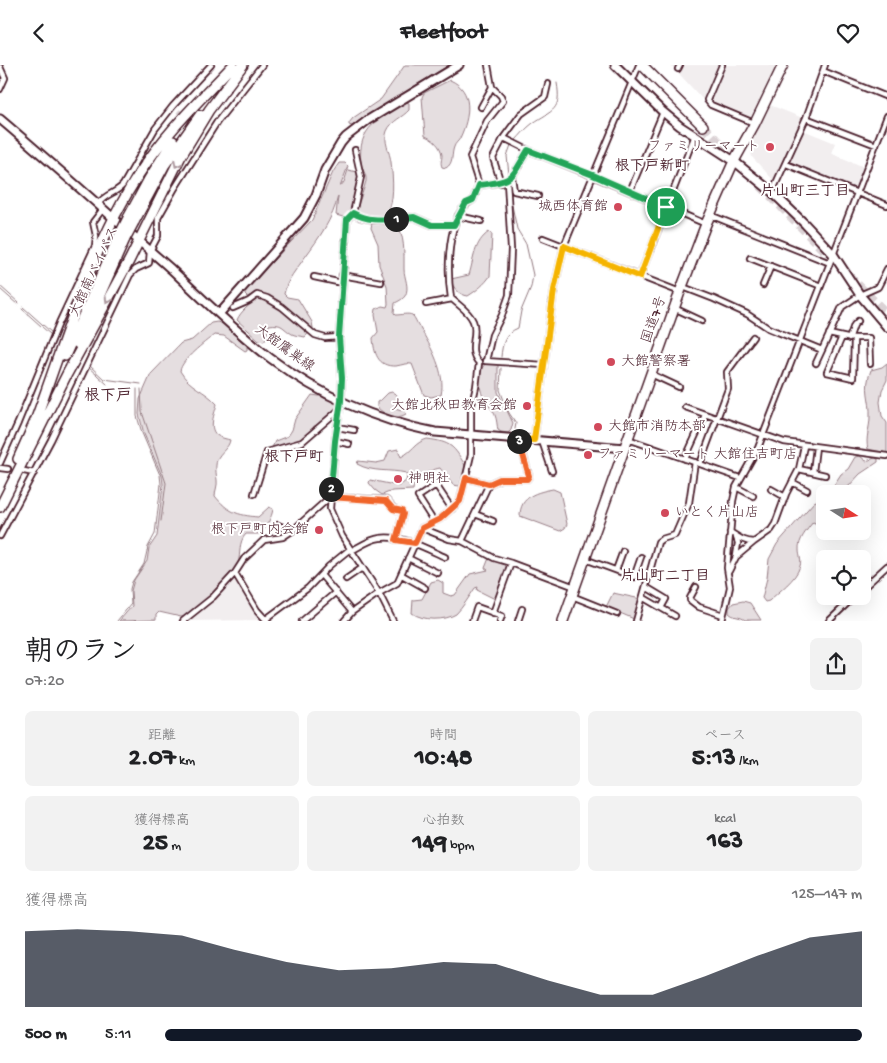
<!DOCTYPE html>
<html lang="ja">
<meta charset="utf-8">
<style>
body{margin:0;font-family:"Gochi Hand","Klee One",sans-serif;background:#f2f2f2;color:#202124;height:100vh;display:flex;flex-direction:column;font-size:19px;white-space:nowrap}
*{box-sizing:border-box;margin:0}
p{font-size:16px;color:#757577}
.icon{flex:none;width:28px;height:28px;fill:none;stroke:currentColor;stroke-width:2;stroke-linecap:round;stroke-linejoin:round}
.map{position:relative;height:556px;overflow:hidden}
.panel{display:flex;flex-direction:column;background:#fff;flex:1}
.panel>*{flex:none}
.needle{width:32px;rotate:102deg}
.controls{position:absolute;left:816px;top:420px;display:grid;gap:10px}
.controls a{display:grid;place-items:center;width:55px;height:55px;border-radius:8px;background:#fff;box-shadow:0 5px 20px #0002;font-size:25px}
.pin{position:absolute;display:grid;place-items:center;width:42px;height:42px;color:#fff;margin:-21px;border:2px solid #fff;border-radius:50%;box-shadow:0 1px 5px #0007}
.km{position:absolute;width:25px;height:25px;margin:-12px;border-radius:50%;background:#222;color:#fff;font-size:14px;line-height:25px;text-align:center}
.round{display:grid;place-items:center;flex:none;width:52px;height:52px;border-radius:8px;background:#f2f2f2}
.overview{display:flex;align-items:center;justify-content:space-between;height:85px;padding:0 25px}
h1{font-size:28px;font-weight:700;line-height:38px}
.figures{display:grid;grid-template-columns:repeat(3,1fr);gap:8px;height:85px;padding:5px 25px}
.figures div{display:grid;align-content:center;border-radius:8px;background:#f2f2f2;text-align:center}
.figures b{font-size:25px;font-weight:700}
.figures small{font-size:14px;font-weight:400}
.figures p{font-size:14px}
.chart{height:140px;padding:10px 25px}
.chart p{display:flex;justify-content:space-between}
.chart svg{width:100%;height:90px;margin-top:5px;fill:#111827;opacity:.7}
ul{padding:0 25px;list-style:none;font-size:16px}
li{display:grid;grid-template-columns:80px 60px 1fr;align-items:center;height:38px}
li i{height:12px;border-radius:6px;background:#111827}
header{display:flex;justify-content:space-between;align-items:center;height:65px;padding:0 25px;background:#fff;font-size:22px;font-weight:700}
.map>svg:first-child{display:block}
.built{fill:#f2eeef}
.green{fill:#e5dee0;stroke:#987e86}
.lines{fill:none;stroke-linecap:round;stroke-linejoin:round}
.stream{stroke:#91787e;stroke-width:1}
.street-tunnel{stroke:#dbd2d5;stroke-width:4.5;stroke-dasharray:4.5 2;stroke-linecap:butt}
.highway-tunnel{stroke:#dbd2d5;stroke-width:9;stroke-dasharray:9 4.5;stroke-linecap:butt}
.street-casing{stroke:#4a1f2b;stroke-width:8}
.secondary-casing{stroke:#4a1f2b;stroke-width:11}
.highway-casing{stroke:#4a1f2b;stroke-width:12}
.street{stroke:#fff;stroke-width:4.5}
.secondary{stroke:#fff;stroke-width:7}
.highway{stroke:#fff;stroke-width:9}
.highway-bridge-casing{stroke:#4a1f2b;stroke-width:12;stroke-linecap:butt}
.highway-bridge{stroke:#fff;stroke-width:9}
.oneway{stroke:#ae9aa0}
.split-1-casing{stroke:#fff;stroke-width:10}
.split-2-casing{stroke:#fff;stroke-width:10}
.split-3-casing{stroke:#fff;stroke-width:10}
.split-4-casing{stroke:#fff;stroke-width:10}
.split-1{stroke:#22a559;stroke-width:6}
.split-2{stroke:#22a559;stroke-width:6}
.split-3{stroke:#f0652b;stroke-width:6}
.split-4{stroke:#f5b400;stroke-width:6}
.poi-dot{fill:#d1495b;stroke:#fff;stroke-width:2}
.labels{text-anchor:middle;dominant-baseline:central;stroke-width:4;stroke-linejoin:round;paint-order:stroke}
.poi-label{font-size:14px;fill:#4a1f2b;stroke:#fff;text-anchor:start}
.street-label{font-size:14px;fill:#4a1f2b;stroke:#fff}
.neighbourhood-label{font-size:15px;font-weight:bold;fill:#4a1f2b;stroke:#fff}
.quarter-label{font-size:16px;font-weight:bold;fill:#4a1f2b;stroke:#fff}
</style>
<header><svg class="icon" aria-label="back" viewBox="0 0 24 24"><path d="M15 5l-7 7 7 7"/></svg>Fleetfoot<svg class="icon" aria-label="heart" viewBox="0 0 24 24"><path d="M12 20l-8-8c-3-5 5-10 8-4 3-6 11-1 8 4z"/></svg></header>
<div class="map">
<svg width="887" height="556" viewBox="0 0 887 556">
<rect width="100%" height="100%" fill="#fff"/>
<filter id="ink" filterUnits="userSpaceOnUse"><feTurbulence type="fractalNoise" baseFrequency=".02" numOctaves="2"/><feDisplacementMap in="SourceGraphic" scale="10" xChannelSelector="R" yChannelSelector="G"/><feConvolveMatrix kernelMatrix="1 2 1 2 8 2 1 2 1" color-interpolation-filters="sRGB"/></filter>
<g filter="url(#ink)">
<!-- built -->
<path class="built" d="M672,0H720L705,37L672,1Z
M725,0H776L751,52L712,37V34Z
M770,40L805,54L775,117L752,92L750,82Z
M803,65L835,78L831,88L864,102L855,126L791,100L790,96Z
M235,511L255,546L263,555L185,556L226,522Z"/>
<!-- green -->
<path class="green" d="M405,0H449L369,49L352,61L349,60V58L353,53L381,34Z
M450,15C474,25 470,52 460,73C459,76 455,78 454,82C451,90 454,98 446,103L442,102C440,97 442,95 442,90C441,81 433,74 425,71L422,32L424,28Z
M406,37L409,38V45C402,53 392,55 387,66C383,76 390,87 391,97C393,115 395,136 386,152L375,153L359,148L357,145C359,135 364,125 366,116C367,108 361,104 361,98C357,61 380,54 406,37Z
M339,98H345L348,101L340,122L344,117L348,105L357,107C359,121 357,145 343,152L336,150L338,131C333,154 319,173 305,192C297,204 287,214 284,229L287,232L298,234L312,257L313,263L305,272C301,271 296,271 292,269C282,263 283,258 269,260L266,273L264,276L259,275L237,255C241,245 252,239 260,230L259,227L247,232L245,230L246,224L312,155L333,107Z
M391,155L396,157C405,171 404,188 404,204C404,213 410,222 405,231C403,234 399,236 395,238L394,248L396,250C401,250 408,248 412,250C415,252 417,259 420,263C431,282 446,308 441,330L431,332L424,330L412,299C406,298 402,300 396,301C377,302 374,287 373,273L378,267L375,250L376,244L382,241L387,242L388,239L387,221L379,200L378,179L371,163L372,158L385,159Z
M489,167L492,169L490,211C485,219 476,226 468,231C460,230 452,223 451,214L469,210C474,194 474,177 489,167Z
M217,257L223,259L247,281V285L245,286L224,271L214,270C204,278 182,294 180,306C190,323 205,325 217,339C215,348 207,364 218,371C221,373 227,374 230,375C229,383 220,387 217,395C215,402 216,408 217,415C218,420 215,426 215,431C228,447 237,450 258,452L269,442L273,444C272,452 266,463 260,469H246C238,477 241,489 238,498C228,520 204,536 186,551L181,552L159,547L156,550V555L119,556L132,541L131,526L134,515L147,496L149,483L157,471L163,419L162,411L144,369L139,349L140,334L151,309L181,278L192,275L211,258Z
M487,298L498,299V327L513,358L511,365L508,368L501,367L498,365C497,361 497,355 495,350C493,344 487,340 484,334C479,324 476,304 487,298Z
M887,298V315L882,325L880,337L882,351L887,358V388L868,384C865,373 870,363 870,352C871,333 863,325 871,305L882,302Z
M392,327L397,330L398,335L395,339V343L405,346L406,349C395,355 386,351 377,342V337L381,335L388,328Z
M312,330L332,333L337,336C338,346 324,359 314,361C308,378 288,380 272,383L275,376L288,371L292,365L295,354Z
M427,374C451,377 454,381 466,402L462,417L459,421L453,420L440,403C429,405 414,413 413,425L392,426L382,430L375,425L369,418L370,415L399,421L406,416L407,411L406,408C389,404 373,408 357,399L358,396L376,398L385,396L389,386L398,384L401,392C413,386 414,378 427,374Z
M860,391L866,396L875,393L878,394V397L860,409L848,422L850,429H828L841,409L848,404L855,392Z
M553,424L560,427L567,459L565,463L560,466L520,451C520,431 537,427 553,424Z
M825,432V463L813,457C807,465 798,475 799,485C799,491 802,495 800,501C796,515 779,526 769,536L765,537L762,533L767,513L769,494L777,479L814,437Z
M489,493L505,498L507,501L495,534L477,525L478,522L475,523C469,532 463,542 456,549C445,556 423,556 412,548L413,535L422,534L431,517L438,515L443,518V528L451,531L455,530L470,509L488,505L485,503Z
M613,528L641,534L634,554L606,542Z
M743,536L750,538L761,555H745C740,551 734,553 729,548V543L733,538Z"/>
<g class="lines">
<!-- stream -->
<path class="stream" d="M515,76C521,70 526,63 533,58C552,45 562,46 557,18
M509,110L507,91L511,80
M0,221L19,238
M0,224L18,240
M23,242L52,268
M22,244L51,270
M501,292C502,279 505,268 518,263L521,246L531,222L533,210L526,179L517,164L510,131
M90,301L104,314L141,319
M88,302L107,319
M501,303L500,325L509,348L516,358L515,364
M141,324L142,347L166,418L161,456
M117,556L131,539L130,524L132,517L144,499L148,482L155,469L161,419L160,410L142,368L137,351V324"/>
<!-- street-tunnel -->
<path class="street-tunnel" d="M178,46L202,67"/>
<!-- highway-tunnel -->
<path class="highway-tunnel" d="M703,61L738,97
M761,121L837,199
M848,210L887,249"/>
<!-- street casing -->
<g class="street-casing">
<path id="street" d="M722,0L707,35L711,40L754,58
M0,2L5,13L0,24
M678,4L680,0
M823,6L887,32
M481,42L492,22
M806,53L876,80
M504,73L528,85
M355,85L361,112L353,148L347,155L339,272L342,313L341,336L335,376L330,444L342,471L379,528L393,556
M786,99L887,140
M512,112L514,126L538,131
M501,118L493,93L504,72L521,49L545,32L548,19
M479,120L470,92L487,56L503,36L501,31L492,22L488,0
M630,126L663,47
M772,127L806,53L825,0
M98,139C106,128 115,129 123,120L155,64L173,41L211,0
M353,148L360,152L374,155L414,152L432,160H453
M710,150L830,198
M458,151L481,156
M543,173L680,227
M750,193L821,221
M342,210L381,217
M640,211L695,70
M314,212L342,218
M763,220L771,201
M683,222L714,234L747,249L768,263L822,285
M426,239L452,234
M233,243L249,236L257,230L267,233L282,242L315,270L325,273L339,272
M674,243L702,256
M829,269L847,273H869L870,299
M842,272L827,307L853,313L854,274
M849,274L854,260L858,256
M485,296L544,300
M486,296L492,270L502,250L509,230L511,184L507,116
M816,298L842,242L860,230L878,222L887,204
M651,309L679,322
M685,342L784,377L887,391
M337,362L354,365
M628,374L740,413
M534,375L554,225L564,181L639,0
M335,376L349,379
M542,376L552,406
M685,394L705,350
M0,398L18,358L59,258L95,181L96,171L93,157L103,144
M700,399L728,324L727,307L753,272
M0,403L8,404
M799,404L825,410
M24,406L34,408
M813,407L816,382
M466,413L489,419L500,414H527L529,411L519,374
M792,417L807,425
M736,422L753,431
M771,424L785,432
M254,429L267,387L302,377L340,344
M475,449L493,456
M434,457L418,432L436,420L452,444
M278,460L292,466
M422,463L449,474L462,476L494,493L511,498L575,522
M730,467C738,472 744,477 754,477L771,465L775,459L786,429L799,404L804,381
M0,471L51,375L130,210L136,204L149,198L150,186L158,171V153L175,123L217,57L262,0
M736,472L738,478L736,491
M462,476L489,419
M351,486C359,482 370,474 380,473C402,470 425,483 445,492
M408,493L438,508
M585,494L634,512L641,492
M616,505L623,486
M729,506L736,492L754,477
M235,508L257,545L267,556
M321,510L352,547
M402,510L425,523
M346,514L362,503
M646,522L666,534L661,543
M696,522L690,533V535L699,542L723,550
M862,524L887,501
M572,531L617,549
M644,533L675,551
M493,548L511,498
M266,554L308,523L329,501L350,484
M183,556L213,532L235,508L244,494L264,475L283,472L292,466L330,432L386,435L393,443L402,447L403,449L396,475
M302,556L336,527
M344,556L352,547L379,528L397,518L422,463L440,454L460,436L471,390V343L476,322L479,298C466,285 479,269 473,256C469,246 458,240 451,233C447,207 446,148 473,135L479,120C514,117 510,115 528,85L593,111L706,159
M472,556L477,542L502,551L500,556
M518,556L522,544
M636,556L658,477L662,474L675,470L689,438L695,397
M722,556L730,522L727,503L733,436L736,422L758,383L887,51
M829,556L855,531"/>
</g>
<!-- secondary casing -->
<g class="secondary-casing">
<path id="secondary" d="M615,0L663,47L680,61L734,96L772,127L805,159L833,189L860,230L887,262
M0,54C58,103 114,154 171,204C203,234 235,266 270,293C318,329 375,355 435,367L625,383
M220,248L304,153L316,130L325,105L341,78L346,72L368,55L459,0"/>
</g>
<!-- highway casing -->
<g class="highway-casing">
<path id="highway" d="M642,0L703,61
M128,153L149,114L173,76
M134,157L164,101L200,50
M78,279L125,174
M65,291L119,171
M34,359C65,276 91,183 139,109C165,68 200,35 233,0
M34,375L67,309L129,196L180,93L209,45L243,0
M18,394L35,356
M0,442L36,370
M563,556L680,227L706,159L734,96L755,58L783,0"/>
</g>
<!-- street -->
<use href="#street" class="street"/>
<!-- secondary -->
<use href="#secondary" class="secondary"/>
<!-- highway -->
<use href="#highway" class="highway"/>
<!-- highway-bridge casing -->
<g class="highway-bridge-casing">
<path id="highway-bridge" d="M119,171L128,153
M125,174L134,157"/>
</g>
<!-- highway-bridge -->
<use href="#highway-bridge" class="highway-bridge"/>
</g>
<!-- one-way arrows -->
<defs><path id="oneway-chevron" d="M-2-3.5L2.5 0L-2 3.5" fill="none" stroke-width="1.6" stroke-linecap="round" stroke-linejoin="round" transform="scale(1.25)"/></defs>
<g class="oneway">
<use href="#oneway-chevron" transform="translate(177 99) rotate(118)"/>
<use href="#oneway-chevron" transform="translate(108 235) rotate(119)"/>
</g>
</g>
<g class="lines" filter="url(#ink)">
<!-- split-1 casing -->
<g class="split-1-casing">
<path id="split-1" d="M396,154L414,152L432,160H454L466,138L473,135L479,120C514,116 510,115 528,85L593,110L666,142"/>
</g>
<!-- split-2 casing -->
<g class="split-2-casing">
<path id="split-2" d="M331,424L335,376L341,336L342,313L339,272L347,154L353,148C367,156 381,155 396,154"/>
</g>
<!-- split-3 casing -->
<g class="split-3-casing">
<path id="split-3" d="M331,424L330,432L386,436L393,444L402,446L403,449L396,475L415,478L422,463L440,454L460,436L466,413L489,419L500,414H527L529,411L519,376"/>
</g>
<!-- split-4 casing -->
<g class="split-4-casing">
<path id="split-4" d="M519,376V374L534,375L554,225L564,181L640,212L666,142"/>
</g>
<!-- split-1 -->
<use href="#split-1" class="split-1"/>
<!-- split-2 -->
<use href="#split-2" class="split-2"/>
<!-- split-3 -->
<use href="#split-3" class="split-3"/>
<!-- split-4 -->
<use href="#split-4" class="split-4"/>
</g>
<!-- markers -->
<g class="poi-dot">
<circle cx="770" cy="82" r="5"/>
<circle cx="618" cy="142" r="5"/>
<circle cx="611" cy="297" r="5"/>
<circle cx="527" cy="341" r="5"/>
<circle cx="598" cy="362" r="5"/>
<circle cx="588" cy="390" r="5"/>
<circle cx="398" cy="414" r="5"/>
<circle cx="665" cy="448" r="5"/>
<circle cx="319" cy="465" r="5"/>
</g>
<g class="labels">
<!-- poi labels -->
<g class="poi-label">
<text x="760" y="82" text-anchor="end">ファミリーマート</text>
<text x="608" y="142" text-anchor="end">城西体育館</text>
<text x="621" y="297">大館警察署</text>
<text x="517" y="341" text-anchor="end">大館北秋田教育会館</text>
<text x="608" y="362">大館市消防本部</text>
<text x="598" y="390">ファミリーマート 大館住吉町店</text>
<text x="408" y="414">神明社</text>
<text x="675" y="448">いとく片山店</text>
<text x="309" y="465" text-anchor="end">根下戸町内会館</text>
</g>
<!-- street labels -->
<g class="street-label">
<text transform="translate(95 207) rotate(-65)">大館南バイパス</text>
<text transform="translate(655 255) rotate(-71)">国道7号</text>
<text transform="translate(284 284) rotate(36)">大館鷹巣線</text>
</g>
<!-- neighbourhood labels -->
<g class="neighbourhood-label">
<text x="652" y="102">根下戸新町</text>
<text x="805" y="127">片山町三丁目</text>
<text x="294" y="393">根下戸町</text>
<text x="665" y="512">片山町二丁目</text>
</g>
<!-- quarter labels -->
<g class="quarter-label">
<text x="108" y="332">根下戸</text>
</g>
</g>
</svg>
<div class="controls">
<a><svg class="needle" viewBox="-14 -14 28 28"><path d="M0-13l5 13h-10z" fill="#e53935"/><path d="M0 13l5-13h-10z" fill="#757577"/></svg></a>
<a><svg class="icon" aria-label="locate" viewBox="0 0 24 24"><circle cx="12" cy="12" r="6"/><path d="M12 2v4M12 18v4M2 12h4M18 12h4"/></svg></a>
</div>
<div class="pin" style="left:666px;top:142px;background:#1e9e55"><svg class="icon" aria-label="arrive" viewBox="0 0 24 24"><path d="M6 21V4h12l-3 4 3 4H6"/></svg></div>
<b class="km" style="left:396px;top:154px">1</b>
<b class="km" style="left:331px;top:424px">2</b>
<b class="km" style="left:519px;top:376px">3</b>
</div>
<section class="panel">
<div class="overview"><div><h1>朝のラン</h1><p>07:20</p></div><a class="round"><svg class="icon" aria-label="share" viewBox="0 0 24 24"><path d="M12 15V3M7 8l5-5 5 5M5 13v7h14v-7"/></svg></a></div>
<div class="figures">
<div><p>距離</p><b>2.07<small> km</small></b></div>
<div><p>時間</p><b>10:48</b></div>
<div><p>ペース</p><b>5:13<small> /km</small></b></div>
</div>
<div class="figures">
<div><p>獲得標高</p><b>25<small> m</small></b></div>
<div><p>心拍数</p><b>149<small> bpm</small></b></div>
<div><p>kcal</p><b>163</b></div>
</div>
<div class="chart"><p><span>獲得標高</span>125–147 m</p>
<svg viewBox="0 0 160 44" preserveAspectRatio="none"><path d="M0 44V7L10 6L20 7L30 9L40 16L50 22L60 26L70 25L80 22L90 23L100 31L110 38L120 38L130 29L140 19L150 10L160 7V44z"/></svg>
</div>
<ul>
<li><b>500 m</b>5:11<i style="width:100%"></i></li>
</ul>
</section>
